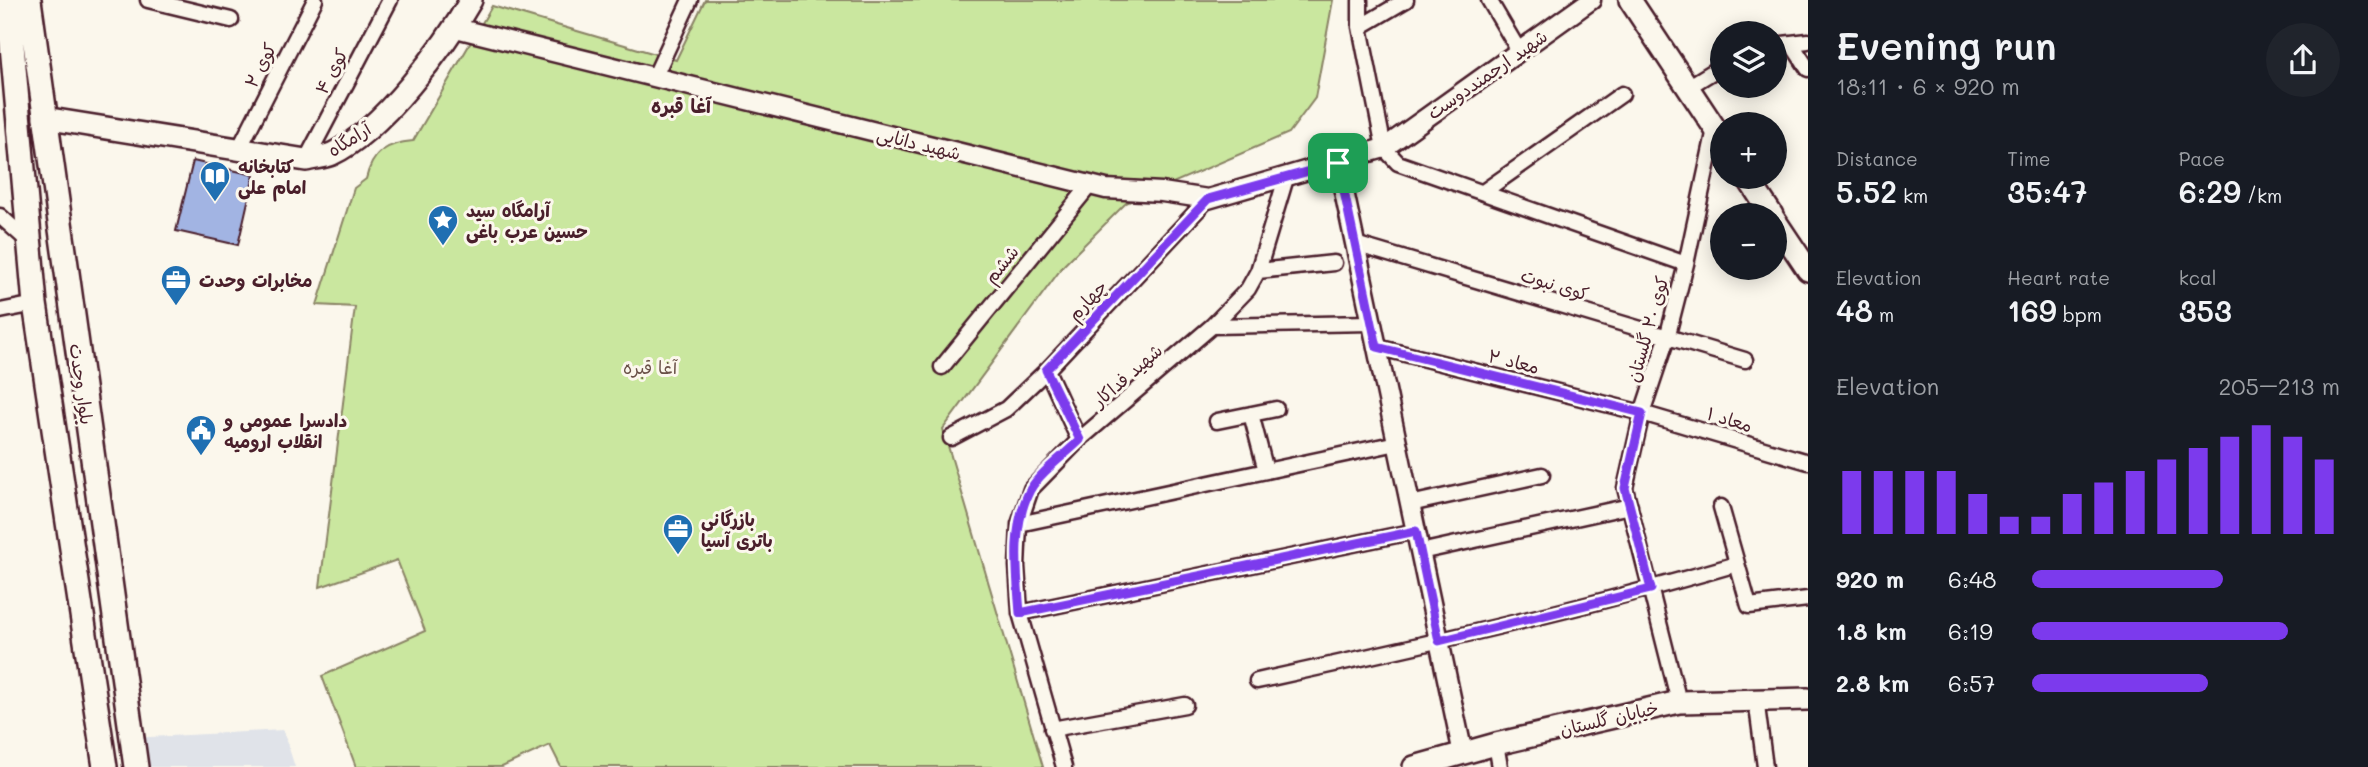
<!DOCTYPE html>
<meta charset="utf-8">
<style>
body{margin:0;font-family:Mali,"Playpen Sans Arabic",sans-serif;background:#20242c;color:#f1f3f6;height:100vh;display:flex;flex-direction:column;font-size:26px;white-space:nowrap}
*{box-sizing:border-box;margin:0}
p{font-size:23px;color:#9ea1a6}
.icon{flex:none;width:38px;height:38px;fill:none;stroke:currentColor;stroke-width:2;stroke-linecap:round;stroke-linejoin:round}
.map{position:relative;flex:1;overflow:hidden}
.sheet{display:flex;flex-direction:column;background:#171b24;width:560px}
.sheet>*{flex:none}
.fabs{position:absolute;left:1710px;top:21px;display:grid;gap:14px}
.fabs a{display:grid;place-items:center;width:77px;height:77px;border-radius:50%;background:#171b24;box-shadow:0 4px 18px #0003;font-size:35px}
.pin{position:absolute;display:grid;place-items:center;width:60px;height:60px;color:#fff;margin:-30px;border-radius:14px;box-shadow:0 4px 10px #0006}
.round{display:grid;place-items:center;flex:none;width:74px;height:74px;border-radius:37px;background:#20242c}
.headline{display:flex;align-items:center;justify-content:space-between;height:119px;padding:0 28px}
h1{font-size:38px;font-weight:600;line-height:52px}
.metrics{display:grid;grid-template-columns:repeat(3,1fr);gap:10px;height:119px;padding:7px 28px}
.metrics div{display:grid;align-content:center}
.metrics b{font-size:30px;font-weight:600}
.metrics small{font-size:19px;font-weight:400}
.metrics p{font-size:19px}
.chart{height:196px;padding:14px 28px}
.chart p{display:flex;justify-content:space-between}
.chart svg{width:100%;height:126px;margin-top:7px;stroke:#7c3aed;stroke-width:6}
ul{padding:0 28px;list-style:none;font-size:23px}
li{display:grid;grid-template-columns:112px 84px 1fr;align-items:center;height:52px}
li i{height:18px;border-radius:9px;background:#7c3aed}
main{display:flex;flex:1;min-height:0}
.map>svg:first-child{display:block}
.built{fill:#e0e3e9}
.green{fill:#cae79f;stroke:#8a8365;stroke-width:2}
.building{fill:#a2b4e3;stroke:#4a1f2b;stroke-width:2}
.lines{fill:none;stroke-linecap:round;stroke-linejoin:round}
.minor-casing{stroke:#4a1f2b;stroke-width:19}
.tertiary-casing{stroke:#4a1f2b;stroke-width:23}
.secondary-casing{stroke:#4a1f2b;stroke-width:26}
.primary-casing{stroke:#4a1f2b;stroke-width:28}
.minor{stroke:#fbf7ec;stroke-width:14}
.tertiary{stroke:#fbf7ec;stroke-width:18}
.secondary{stroke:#fbf7ec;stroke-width:21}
.primary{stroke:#fbf7ec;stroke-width:23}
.route-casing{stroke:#fff;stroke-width:14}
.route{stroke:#7c3aed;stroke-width:9}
.labels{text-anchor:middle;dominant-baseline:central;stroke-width:6;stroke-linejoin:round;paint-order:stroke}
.street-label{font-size:18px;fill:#4a1f2b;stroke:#fbf7ec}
.poi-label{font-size:18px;font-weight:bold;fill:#4a1f2b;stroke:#fbf7ec;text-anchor:start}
.park-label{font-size:18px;fill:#6a5148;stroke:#fbf7ec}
.neighbourhood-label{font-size:19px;font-weight:bold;fill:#4a1f2b;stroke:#fbf7ec}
</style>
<main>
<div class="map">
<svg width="1808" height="767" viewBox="0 0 1808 767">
<rect width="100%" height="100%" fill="#fbf7ec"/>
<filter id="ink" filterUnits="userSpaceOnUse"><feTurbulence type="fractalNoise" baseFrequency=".0143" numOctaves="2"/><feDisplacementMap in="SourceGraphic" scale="14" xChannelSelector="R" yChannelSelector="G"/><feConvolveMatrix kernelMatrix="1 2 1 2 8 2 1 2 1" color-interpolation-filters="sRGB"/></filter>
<g filter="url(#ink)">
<!-- built -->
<path class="built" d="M283,730L295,767H135L131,738Z"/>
<!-- green -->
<path class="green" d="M705,0H1333L1315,98L1289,133L1126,203L1064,265L943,429L1043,767H561L550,745L502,767H356L322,676L425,631L397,560L320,587L355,307L317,305L354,188L366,179C372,153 386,143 413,141L492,6L676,60Z"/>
<!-- building -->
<path class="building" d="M193,161L254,175L238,245L176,231Z"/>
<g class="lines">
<!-- minor casing -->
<g class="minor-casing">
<path id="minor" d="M148,0L231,20
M1360,0V27L1384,148L1398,163L1686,264
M1489,0L1519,51
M1360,27L1406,0
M1791,43L1808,69
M1774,45L1808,41
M654,78L690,0
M1688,87L1722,66
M239,149L315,0
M306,160L390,0
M1483,192L1622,94
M0,216L28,241
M1355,244L1745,360
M1258,271L1334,263
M0,311L35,304
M1212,326L1372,323
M1377,347L1642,413L1808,462
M942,367L1090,185
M1251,414L1266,471
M1217,421L1276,409
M951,438L1006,409L1047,370
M1079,440L1047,370L1208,199
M1410,504L1542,475
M1721,507L1749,606L1808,599
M1019,524L1397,443
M1420,552L1630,506
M1020,613L1416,531
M1257,681C1418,646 1579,610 1737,564
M1756,699L1765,767
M1679,702L1625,488L1642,413L1667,338L1686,264L1715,129
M1052,729L1185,705
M1496,744L1500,767
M1064,767L1020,613L1017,566L1019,524L1031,489L1079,440L1212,326L1248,289L1258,271L1286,178"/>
</g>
<!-- tertiary casing -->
<g class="tertiary-casing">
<path id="tertiary" d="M456,28L1106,189L1162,192L1208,199L1384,148L1591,0
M1338,163L1463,754"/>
</g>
<!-- secondary casing -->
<g class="secondary-casing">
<path id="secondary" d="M1630,0L1722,139
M44,118L306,160C314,158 325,157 332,154C381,131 445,46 471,0
M1747,177L1772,215
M1774,219L1808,270
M1414,767L1496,744L1679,702L1808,699"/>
</g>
<!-- primary casing -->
<g class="primary-casing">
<path id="primary" d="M8,0L35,304L105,767
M29,0L136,767"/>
</g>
<!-- minor -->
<use href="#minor" class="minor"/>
<!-- tertiary -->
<use href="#tertiary" class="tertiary"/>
<!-- secondary -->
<use href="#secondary" class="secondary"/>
<!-- primary -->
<use href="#primary" class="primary"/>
</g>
</g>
<g class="lines" filter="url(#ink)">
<!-- route casing -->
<g class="route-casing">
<path id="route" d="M1338,163L1377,347L1642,413L1625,488L1651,589L1439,641L1416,531L1020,613C1017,573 1011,527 1030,490C1040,472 1065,455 1080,440L1046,370L1208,199Z"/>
</g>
<!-- route -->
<use href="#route" class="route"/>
</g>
<!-- icons -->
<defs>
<g id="library-pin" transform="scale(1.575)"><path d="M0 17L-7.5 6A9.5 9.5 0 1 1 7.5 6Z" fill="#1f6fb2" stroke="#fbf7ec"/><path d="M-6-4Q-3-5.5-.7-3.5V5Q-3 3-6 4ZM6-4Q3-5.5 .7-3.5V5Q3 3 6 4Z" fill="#fff"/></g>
<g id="sight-pin" transform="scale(1.575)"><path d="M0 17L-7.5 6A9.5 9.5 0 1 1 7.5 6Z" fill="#1f6fb2" stroke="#fbf7ec"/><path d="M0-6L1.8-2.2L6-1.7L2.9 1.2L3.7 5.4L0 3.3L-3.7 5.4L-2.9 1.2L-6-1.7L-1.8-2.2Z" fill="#fff"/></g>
<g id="office-pin" transform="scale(1.575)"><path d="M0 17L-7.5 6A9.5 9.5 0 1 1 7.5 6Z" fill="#1f6fb2" stroke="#fbf7ec"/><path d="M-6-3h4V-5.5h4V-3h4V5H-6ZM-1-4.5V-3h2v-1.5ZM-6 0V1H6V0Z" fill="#fff"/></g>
<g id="civic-pin" transform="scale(1.575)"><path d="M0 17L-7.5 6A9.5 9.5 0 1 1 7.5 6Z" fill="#1f6fb2" stroke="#fbf7ec"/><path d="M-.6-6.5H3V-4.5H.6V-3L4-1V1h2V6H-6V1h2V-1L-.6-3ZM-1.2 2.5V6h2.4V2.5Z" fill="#fff"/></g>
</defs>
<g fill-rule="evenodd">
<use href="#library-pin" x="215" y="176"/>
<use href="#sight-pin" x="443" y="220"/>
<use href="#office-pin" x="176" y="280"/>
<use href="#civic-pin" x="201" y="430"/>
<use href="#office-pin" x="678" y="529"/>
</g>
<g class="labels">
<!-- street labels -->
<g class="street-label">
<text transform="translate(260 65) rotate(-63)">کوی ۲</text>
<text transform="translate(331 71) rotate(-62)">کوی ۴</text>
<text transform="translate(1487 74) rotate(-35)">شهید ارجمنددوست</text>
<text transform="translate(349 139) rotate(-32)">آرامگاه</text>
<text transform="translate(919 143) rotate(14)">شهید دانایی</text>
<text transform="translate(1001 264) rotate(-51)">ششم</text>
<text transform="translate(1555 284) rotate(17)">کوی نبوت</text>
<text transform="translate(1087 300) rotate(-47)">چهارم</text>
<text transform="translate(1647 329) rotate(-74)">کوی ۲۰ گلستان</text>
<text transform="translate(1514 361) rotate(14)">معاد ۲</text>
<text transform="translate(1127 375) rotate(-41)">شهید فداکار</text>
<text transform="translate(82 384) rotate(82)">بلوار وحدت</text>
<text transform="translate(1730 419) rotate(17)">معاد ۱</text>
<text transform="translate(1609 718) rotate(-13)">خیابان گلستان</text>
</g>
<!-- poi labels -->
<g class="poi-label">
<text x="238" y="166">کتابخانه<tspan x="238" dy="21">امام علی</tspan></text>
<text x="466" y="210">آرامگاه سید<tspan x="466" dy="21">حسین عرب باغی</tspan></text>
<text x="199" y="280">مخابرات وحدت</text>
<text x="224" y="420">دادسرا عمومی و<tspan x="224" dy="21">انقلاب ارومیه</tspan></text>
<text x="701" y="519">بازرگانی<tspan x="701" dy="21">باتری آسیا</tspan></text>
</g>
<!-- park labels -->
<g class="park-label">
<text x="650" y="367">آغا قبره</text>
</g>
<!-- neighbourhood labels -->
<g class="neighbourhood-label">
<text x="681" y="105">آغا قبره</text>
</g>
</g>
</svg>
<div class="fabs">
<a><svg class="icon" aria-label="layers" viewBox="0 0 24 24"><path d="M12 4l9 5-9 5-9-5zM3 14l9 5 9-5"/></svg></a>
<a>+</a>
<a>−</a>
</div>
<div class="pin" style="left:1338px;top:163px;background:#1e9e55"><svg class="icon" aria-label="arrive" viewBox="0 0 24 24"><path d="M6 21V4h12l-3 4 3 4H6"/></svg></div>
</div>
<section class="sheet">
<div class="headline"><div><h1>Evening run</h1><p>18:11 · 6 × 920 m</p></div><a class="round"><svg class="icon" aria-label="share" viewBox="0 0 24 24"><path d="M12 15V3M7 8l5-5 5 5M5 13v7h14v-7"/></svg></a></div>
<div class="metrics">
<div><p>Distance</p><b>5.52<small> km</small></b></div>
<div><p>Time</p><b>35:47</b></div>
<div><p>Pace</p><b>6:29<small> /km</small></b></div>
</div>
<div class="metrics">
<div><p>Elevation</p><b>48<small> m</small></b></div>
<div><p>Heart rate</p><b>169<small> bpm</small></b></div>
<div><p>kcal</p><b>353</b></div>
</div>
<div class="chart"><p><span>Elevation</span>205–213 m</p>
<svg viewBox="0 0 160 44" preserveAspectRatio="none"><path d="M5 44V22M15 44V22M25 44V22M35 44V22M45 44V30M55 44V38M65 44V38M75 44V30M85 44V26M95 44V22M105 44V18M115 44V14M125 44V10M135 44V6M145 44V10M155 44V18"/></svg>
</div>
<ul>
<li><b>920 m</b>6:48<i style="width:62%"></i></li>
<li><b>1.8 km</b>6:19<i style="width:83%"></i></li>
<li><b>2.8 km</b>6:57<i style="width:57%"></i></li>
</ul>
</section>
</main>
